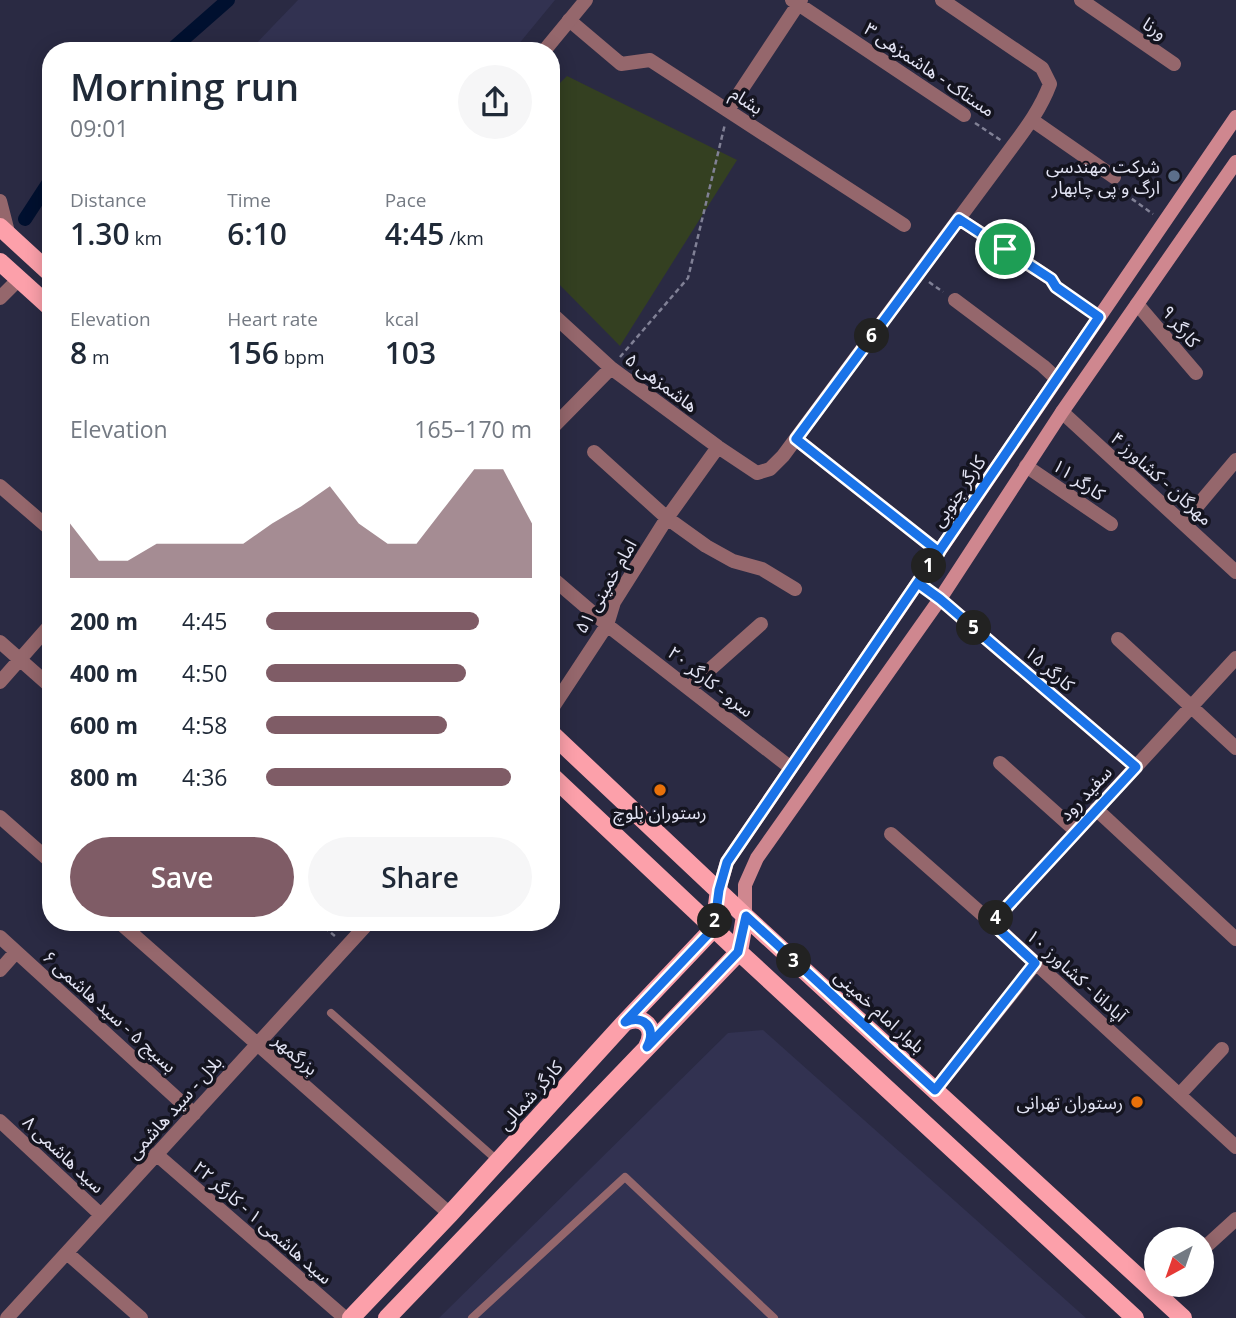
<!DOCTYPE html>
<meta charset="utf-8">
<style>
body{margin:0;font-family:"Open Sans","Noto Sans Arabic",sans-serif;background:#f6f6f7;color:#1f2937;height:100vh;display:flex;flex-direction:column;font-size:26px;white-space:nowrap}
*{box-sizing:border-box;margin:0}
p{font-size:23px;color:#747a83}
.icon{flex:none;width:38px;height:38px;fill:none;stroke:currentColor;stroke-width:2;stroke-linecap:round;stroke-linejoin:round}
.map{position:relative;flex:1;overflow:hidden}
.side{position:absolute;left:42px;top:42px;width:518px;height:889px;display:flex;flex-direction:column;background:#fff;border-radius:28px;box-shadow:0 4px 18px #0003}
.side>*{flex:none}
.needle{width:46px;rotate:220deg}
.tools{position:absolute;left:1144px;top:1227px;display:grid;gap:14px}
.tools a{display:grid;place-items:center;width:70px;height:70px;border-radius:50%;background:#fff;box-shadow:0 4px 18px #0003;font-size:35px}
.pin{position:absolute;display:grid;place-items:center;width:60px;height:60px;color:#fff;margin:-30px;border:4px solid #fff;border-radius:50%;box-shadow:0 2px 7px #0007}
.km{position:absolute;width:35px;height:35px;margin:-18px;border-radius:50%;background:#222;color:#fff;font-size:19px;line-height:35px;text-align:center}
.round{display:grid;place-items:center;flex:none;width:74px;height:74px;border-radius:37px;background:#f6f6f7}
.head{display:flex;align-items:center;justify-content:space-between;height:119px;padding:0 28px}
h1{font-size:38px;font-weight:600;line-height:52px}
.figures{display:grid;grid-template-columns:repeat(3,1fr);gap:10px;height:119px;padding:7px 28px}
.figures div{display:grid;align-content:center}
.figures b{font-size:30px;font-weight:600}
.figures small{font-size:19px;font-weight:400}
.figures p{font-size:19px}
.chart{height:196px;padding:14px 28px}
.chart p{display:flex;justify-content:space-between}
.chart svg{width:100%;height:126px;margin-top:7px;fill:#7f5c66;opacity:.7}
.cta{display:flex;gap:14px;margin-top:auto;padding:14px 28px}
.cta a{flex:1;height:80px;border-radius:42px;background:#7f5c66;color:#fff;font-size:28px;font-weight:600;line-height:80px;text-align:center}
.cta a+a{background:#f6f6f7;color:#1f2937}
ul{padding:0 28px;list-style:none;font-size:23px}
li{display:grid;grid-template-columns:112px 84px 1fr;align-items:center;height:52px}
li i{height:18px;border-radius:9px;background:#7f5c66}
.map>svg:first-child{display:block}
.built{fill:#323251}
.green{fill:#344021}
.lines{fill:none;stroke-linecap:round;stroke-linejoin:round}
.canal{stroke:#00102f;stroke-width:14}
.path{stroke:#818196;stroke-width:2.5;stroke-dasharray:5 3.5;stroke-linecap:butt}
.service{stroke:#95676c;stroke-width:8}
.minor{stroke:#95676c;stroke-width:14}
.tertiary{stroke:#95676c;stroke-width:14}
.secondary{stroke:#cf878f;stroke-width:14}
.primary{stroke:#fca0aa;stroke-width:18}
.route-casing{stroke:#fff;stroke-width:14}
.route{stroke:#1a73e8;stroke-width:9}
.service-dot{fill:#5c6f8a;stroke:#14141f;stroke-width:2.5}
.food-dot{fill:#e8710a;stroke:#14141f;stroke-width:2.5}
.labels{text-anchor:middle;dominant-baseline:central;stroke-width:7;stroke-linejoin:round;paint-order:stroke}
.street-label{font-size:18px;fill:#e3e4f4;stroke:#14141f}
.poi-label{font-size:18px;fill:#e3e4f4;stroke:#14141f;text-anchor:end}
</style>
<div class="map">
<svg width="1236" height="1318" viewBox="0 0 1236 1318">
<rect width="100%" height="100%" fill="#2a2a43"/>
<!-- built -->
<path class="built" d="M298,0H555L513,51H249Z
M763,1030L1086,1318H439L728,1033Z"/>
<!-- green -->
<path class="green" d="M567,76L737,160L620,346L551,276V92Z"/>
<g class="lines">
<!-- canal -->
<path class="canal" d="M170,51L228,0
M25,219L51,179"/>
<!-- path -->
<path class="path" d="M975,123L1002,141
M1118,189L1153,214
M929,282L943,292
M1060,289L1089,309
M620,357L688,278L725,124
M318,922L336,937"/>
<!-- service -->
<path class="service" d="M331,1013L498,1161
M472,1318L625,1177L774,1318"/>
<!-- minor -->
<path class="minor" d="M792,0L964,115
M1081,0L1174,64
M569,20L621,64L650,60L904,225
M728,110L801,0
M1032,120L1114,177
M0,201L9,236
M959,219L1051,279
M0,298L19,279
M955,300L1043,366L1057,379
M1137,304L1196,373
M551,313L611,368L718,447L757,473L770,469L783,456L1012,147C1027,127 1041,108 1050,84L1042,68L942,0
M1062,412L1236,572
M551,429L611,368
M796,439L939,552
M594,452L667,518L706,546L733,561L762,569L795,589
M1026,466L1111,524
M0,486L51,530
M1183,523L1236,460
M551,577L607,625L791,768
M940,599L1136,767
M1118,639L1236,748
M0,642L51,687
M0,682L51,624
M689,688L761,624
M551,710L607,625L614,602L667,518L718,447
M1000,763L1076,831
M1096,809L1236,939
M0,817L51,862
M891,834L992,923L1236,1147
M119,922L450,1214
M992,923L1236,658
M0,937L194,1114
M0,970L16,952
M935,1090L1036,963
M1179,1095L1222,1049
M0,1121L101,1215
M156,1154L345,1318
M67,1253L141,1318
M7,1318L369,922"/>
<!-- tertiary -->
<path class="tertiary" d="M544,51L586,0
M1202,1250L1236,1219"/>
<!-- secondary -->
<path class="secondary" d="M719,890L727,862L1236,117
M745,916V885L757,858L940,599L1062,412L1236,162"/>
<!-- primary -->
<path class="primary" d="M0,227L51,274
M0,262L51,308
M551,733L745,916L1183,1318
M551,775L739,952L1135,1318
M625,1022C644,1014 657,1028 647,1047
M351,1318L450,1214L625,1022L714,928L719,890
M387,1318L739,952L745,916"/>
</g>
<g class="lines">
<!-- route casing -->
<g class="route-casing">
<path id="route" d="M1005,249L1051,279L1056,287L1099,317C976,499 851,680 727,862L719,890L714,928L625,1022C644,1014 657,1028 647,1047L738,952L746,916L935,1090L1035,963L992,923L1136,767L940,599L918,583L939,552L796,439L959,219L1005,249"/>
</g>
<!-- route -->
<use href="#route" class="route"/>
</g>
<!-- markers -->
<circle class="service-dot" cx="1174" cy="176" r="7"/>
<g class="food-dot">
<circle cx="660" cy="790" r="7"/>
<circle cx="1137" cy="1102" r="7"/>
</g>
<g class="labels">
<!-- street labels -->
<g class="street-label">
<text transform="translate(1155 28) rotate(34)">ورنا</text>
<text transform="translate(930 69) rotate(34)">مستاک - هاشمزهی ۳</text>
<text transform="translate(747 100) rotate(33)">بشام</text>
<text transform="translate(1181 326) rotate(50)">کارگر ۹</text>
<text transform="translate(662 382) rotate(37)">هاشمزهی ۵</text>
<text transform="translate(1162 478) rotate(42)">مهرگان - کشاورز ۴</text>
<text transform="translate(1079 479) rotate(34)">کارگر ۱۱</text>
<text transform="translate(958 491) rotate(-56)">کارگر جنوبی</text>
<text transform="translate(605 586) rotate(-60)">امام خمینی ۵۱</text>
<text transform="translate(1050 668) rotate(41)">کارگر ۱۵</text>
<text transform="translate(711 681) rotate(38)">سرو - کارگر ۲۰</text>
<text transform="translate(1085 793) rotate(-47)">سفید رود</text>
<text transform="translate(1077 975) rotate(42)">آپادانا - کشاورز ۱۰</text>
<text transform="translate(110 1011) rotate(42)">بسیج ۵ - سید هاشمی ۶</text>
<text transform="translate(880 1011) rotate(42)">بلوار امام خمینی</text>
<text transform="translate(296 1054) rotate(41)">بزرگمهر</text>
<text transform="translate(530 1095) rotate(-48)">کارگر شمالی</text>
<text transform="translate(174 1107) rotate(-48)">بلال - سید هاشمی</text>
<text transform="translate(64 1154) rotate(43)">سید هاشمی ۸</text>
<text transform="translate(263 1222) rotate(41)">سید هاشمی ۱ - کارگر ۲۲</text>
</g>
<!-- poi labels -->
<g class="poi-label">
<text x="1160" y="166">شرکت مهندسی<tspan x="1160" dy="21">ارگ و پی چابهار</tspan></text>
<text x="660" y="812" text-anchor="middle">رستوران بلوچ</text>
<text x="1123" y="1102">رستوران تهرانی</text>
</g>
</g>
</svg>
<div class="tools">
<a><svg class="needle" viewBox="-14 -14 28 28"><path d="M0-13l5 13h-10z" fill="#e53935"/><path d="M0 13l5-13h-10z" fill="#747a83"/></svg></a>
</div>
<div class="pin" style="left:1005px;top:249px;background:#1e9e55"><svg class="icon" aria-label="arrive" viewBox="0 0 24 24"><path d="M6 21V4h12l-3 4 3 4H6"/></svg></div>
<b class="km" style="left:929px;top:566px">1</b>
<b class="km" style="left:715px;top:921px">2</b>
<b class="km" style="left:794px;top:961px">3</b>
<b class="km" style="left:996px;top:918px">4</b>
<b class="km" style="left:974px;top:628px">5</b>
<b class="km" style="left:872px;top:336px">6</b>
<section class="side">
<div class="head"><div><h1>Morning run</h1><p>09:01</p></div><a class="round"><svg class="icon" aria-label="share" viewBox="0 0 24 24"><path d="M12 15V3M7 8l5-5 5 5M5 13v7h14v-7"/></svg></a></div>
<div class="figures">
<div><p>Distance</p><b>1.30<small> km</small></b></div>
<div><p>Time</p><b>6:10</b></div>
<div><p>Pace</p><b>4:45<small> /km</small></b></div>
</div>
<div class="figures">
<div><p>Elevation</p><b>8<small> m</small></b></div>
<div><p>Heart rate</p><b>156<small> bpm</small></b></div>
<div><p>kcal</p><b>103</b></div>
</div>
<div class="chart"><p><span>Elevation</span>165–170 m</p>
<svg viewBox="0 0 160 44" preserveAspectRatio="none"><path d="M0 44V25L10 38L20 38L30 32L40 32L50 32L60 32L70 25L80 19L90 12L100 25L110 32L120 32L130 19L140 6L150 6L160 25V44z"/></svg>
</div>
<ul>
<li><b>200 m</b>4:45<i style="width:80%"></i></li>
<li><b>400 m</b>4:50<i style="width:75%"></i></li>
<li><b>600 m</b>4:58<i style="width:68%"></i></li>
<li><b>800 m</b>4:36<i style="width:92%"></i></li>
</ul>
<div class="cta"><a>Save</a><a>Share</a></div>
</section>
</div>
